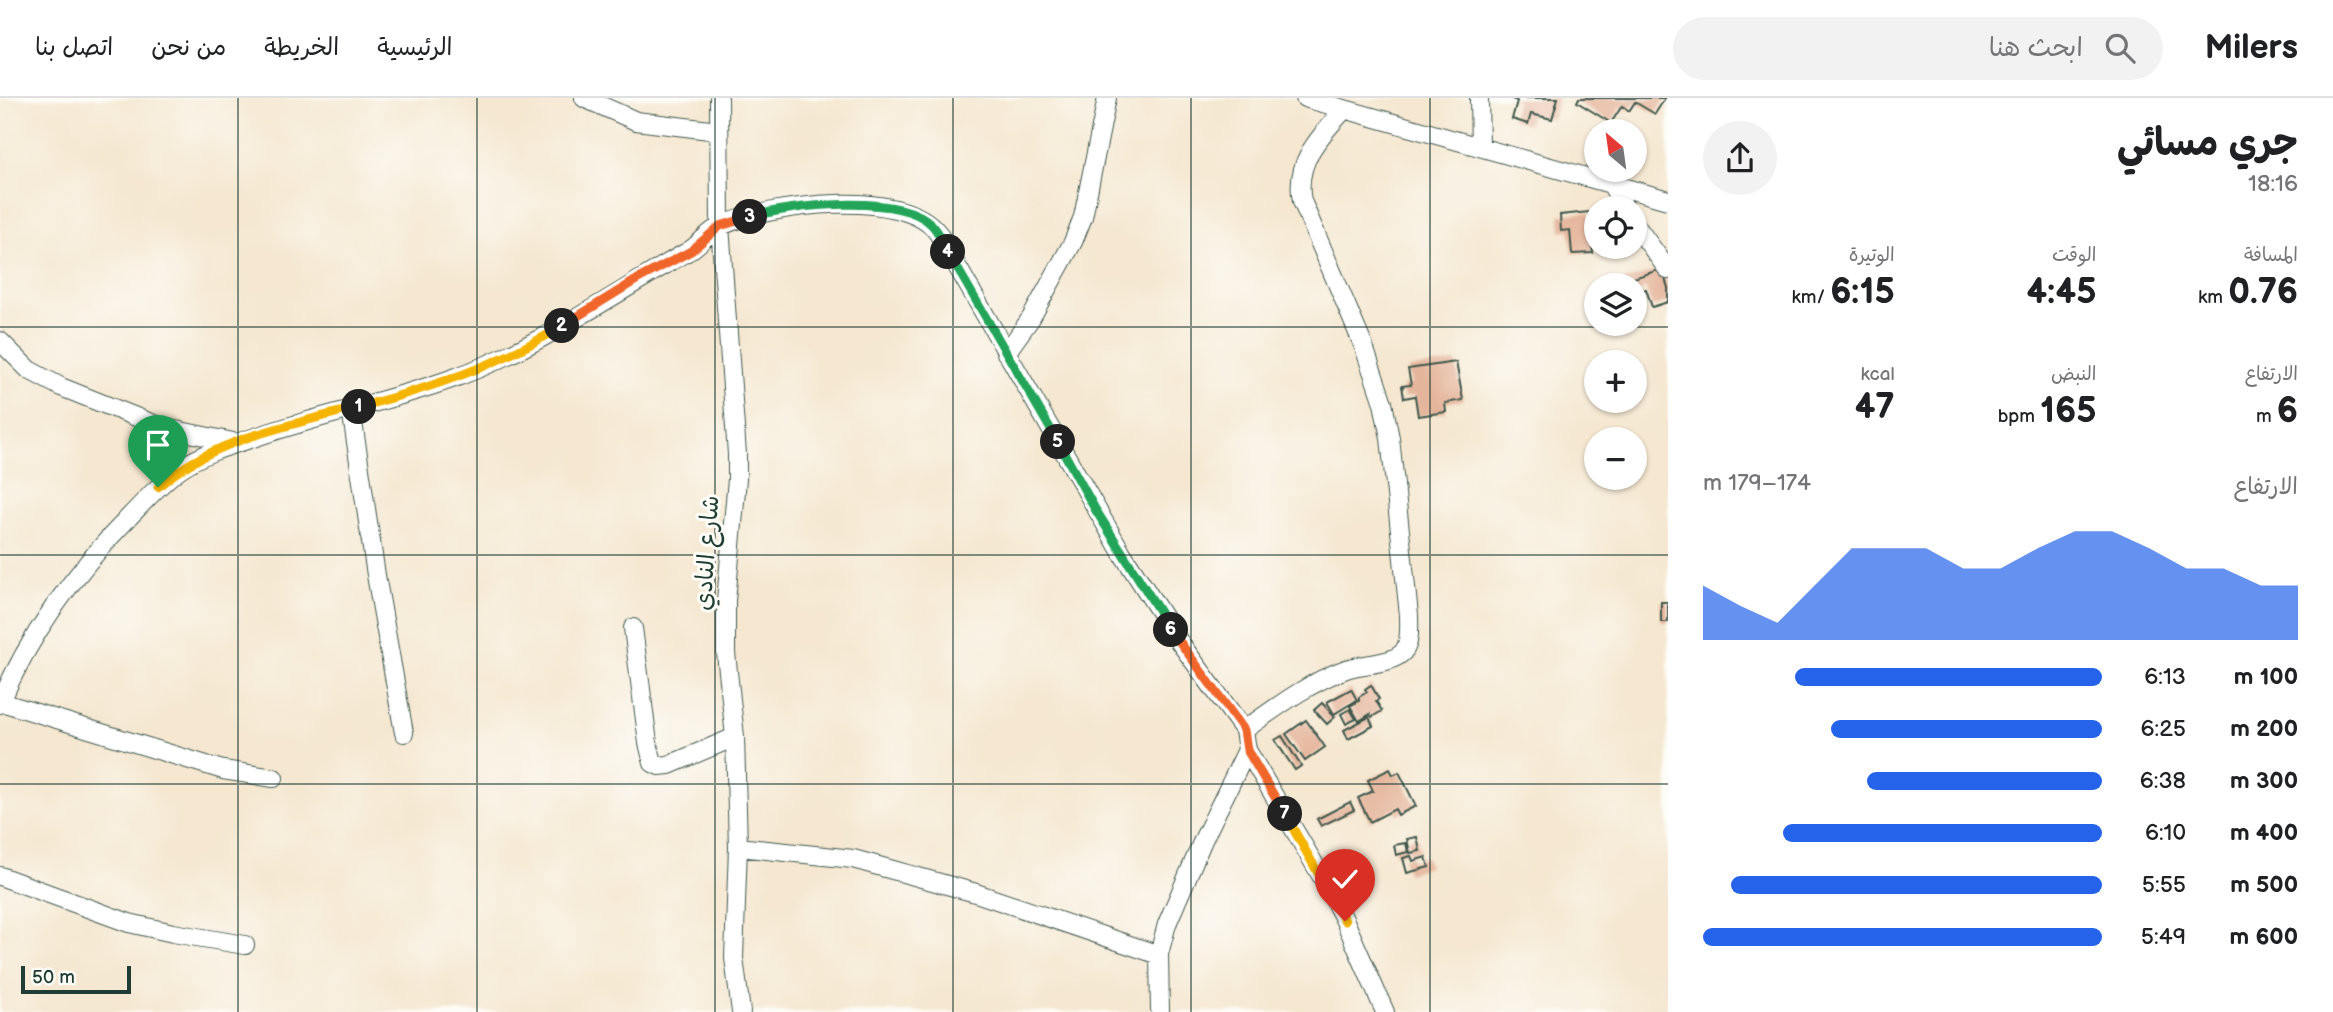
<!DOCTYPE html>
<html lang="ar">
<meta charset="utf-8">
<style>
body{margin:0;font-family:"Balsamiq Sans","Playpen Sans Arabic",sans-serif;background:#f2f2f2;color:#202124;direction:rtl;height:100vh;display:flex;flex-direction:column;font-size:26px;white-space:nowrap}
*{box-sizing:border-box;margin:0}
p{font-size:23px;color:#757577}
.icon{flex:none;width:38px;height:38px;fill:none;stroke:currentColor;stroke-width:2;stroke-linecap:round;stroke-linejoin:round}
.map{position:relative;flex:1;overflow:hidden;direction:ltr}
.sheet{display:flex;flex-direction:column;background:#fff;width:665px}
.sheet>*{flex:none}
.needle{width:46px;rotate:331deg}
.controls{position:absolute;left:1584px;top:21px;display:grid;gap:14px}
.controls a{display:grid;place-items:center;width:63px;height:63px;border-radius:50%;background:#fff;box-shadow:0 2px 5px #0004;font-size:35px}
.scale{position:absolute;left:21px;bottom:18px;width:110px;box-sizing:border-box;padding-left:7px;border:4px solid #1f3d34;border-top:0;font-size:19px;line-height:24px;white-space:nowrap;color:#1f3d34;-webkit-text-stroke:5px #fdfcf7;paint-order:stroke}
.pin{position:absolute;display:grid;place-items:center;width:60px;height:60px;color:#fff;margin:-72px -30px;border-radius:50% 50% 50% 0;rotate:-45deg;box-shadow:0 0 7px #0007}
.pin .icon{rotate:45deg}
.km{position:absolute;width:35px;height:35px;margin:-18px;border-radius:50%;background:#222;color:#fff;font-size:19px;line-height:35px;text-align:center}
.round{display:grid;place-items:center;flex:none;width:74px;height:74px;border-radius:37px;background:#f2f2f2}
.overview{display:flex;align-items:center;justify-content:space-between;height:119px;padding:0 35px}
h1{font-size:38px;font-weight:700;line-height:52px}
.stats{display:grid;grid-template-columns:repeat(3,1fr);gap:10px;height:119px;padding:7px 35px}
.stats div{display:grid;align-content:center}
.stats b{font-size:35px;font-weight:700}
.stats small{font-size:19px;font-weight:400}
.stats p{font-size:19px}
.chart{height:196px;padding:14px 35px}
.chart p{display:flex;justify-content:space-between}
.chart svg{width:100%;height:126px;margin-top:7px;fill:#2563eb;opacity:.7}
ul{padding:0 35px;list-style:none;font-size:23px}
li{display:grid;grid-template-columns:112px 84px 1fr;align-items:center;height:52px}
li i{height:18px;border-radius:9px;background:#2563eb}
header{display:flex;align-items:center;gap:42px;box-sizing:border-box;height:98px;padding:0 35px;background:#fff;border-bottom:2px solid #e0e0e0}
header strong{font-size:33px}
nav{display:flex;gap:38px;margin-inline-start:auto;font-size:24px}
.search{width:490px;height:63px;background:#f2f2f2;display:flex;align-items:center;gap:18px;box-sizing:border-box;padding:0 24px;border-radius:38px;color:#757577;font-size:26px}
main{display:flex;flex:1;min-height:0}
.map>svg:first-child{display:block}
.building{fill:#e5b59b}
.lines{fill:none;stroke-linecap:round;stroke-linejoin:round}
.minor-casing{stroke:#3f564b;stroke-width:20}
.minor{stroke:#fff;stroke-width:18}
.split-1-casing{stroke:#fff;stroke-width:14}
.split-2-casing{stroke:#fff;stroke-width:14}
.split-3-casing{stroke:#fff;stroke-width:14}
.split-4-casing{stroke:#fff;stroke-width:14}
.split-5-casing{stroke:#fff;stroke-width:14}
.split-6-casing{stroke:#fff;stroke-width:14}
.split-7-casing{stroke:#fff;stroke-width:14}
.split-8-casing{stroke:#fff;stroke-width:14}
.split-1{stroke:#f5b400;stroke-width:9}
.split-2{stroke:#f5b400;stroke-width:9}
.split-3{stroke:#f0652b;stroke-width:9}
.split-4{stroke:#22a559;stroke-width:9}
.split-5{stroke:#22a559;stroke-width:9}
.split-6{stroke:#22a559;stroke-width:9}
.split-7{stroke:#f0652b;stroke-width:9}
.split-8{stroke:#f5b400;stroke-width:9}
.grid{fill:none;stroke:#1f3d34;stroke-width:2;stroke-opacity:0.55}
.labels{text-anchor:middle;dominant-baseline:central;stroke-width:6;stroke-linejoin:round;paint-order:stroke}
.street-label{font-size:24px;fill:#1f3d34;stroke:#fdfcf7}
</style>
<header>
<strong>Milers</strong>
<div class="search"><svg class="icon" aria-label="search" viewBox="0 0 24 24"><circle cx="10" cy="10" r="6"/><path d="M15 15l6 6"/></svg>ابحث هنا</div>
<nav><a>الرئيسية</a><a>الخريطة</a><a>من نحن</a><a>اتصل بنا</a></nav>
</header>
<main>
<section class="sheet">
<div class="overview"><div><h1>جري مسائي</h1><p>18:16</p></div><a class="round"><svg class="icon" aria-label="share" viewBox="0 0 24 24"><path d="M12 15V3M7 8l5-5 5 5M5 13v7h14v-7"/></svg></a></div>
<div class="stats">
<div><p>المسافة</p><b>0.76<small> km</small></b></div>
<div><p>الوقت</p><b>4:45</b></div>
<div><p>الوتيرة</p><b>6:15<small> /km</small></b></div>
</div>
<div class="stats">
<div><p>الارتفاع</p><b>6<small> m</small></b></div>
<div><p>النبض</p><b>165<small> bpm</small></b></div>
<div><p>kcal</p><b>47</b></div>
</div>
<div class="chart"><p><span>الارتفاع</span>174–179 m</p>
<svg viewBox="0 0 160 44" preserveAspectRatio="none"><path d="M0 44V25L10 32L20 38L30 25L40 12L50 12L60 12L70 19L80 19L90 12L100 6L110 6L120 12L130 19L140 19L150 25L160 25V44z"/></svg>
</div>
<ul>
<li><b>100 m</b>6:13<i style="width:77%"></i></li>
<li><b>200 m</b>6:25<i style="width:68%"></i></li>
<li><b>300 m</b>6:38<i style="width:59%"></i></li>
<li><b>400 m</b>6:10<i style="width:80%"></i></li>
<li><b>500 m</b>5:55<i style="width:93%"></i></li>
<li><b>600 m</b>5:49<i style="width:100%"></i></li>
</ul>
</section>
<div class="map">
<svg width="1668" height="914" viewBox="0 0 1668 914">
<rect width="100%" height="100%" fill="#fdfcf7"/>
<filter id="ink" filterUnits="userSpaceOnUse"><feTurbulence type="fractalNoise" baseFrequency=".0143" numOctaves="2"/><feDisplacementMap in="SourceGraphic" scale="14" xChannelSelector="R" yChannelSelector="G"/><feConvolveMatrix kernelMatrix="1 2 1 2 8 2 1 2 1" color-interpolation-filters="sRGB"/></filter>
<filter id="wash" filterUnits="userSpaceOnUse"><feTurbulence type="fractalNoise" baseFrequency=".00686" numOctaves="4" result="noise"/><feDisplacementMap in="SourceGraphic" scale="28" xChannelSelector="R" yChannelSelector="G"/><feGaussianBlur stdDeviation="1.57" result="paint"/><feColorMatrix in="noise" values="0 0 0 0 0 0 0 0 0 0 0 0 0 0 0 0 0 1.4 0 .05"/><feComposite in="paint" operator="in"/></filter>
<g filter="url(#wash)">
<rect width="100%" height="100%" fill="#f5e7d0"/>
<g id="blocks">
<!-- building -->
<path class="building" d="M1510,0H1558L1552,21L1531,16L1528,26L1512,21L1517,3Z
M1579,0H1665L1655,16L1635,4L1629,13L1622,8L1611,25L1577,4Z
M1589,114L1593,155L1572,156L1570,132L1561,133L1560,117Z
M1662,171L1668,190V204L1652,209L1646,191L1634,195V187H1626L1624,183Z
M1456,264L1463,302L1445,305L1446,314L1418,318L1415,298L1404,300L1402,288L1411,287L1408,271Z
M1661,504H1668V524H1661Z
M1371,587L1379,601L1376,603L1382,613L1372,619L1370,616L1359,623L1350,608L1359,603V599L1367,594L1365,591Z
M1351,591L1357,602L1334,616L1327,604Z
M1322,605L1335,619L1327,626L1314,612Z
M1350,611L1356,621L1346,626L1341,616Z
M1369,619L1373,628L1348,641L1344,632Z
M1306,622L1325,649L1305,663L1286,636Z
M1282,638L1301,668L1295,672L1275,642Z
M1390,671L1393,677L1399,674L1416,708L1398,717L1395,711L1370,724L1358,700L1373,693L1368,682Z
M1350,704L1354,712L1321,728L1317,721Z
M1417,739L1420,753L1410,755L1407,741Z
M1406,745L1408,754L1396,757L1394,747Z
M1411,758L1413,763L1426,759L1429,769L1407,775L1403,760Z"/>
</g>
</g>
<g filter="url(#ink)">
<use href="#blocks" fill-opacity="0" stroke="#3f564b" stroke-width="2"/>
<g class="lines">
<!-- minor casing -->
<g class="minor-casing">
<path id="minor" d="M584,0L636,23L718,33
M719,0L720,128L737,356V381L726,503V555L735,639L738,749L734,860L741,914
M1305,0L1668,102
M1479,0L1480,48
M1611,86L1625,110
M1634,125L1668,172
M0,243L29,272L61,289L161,329L233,344
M1006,255L1031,220L1073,144L1083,119L1107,0
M351,311L376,477L404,635
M633,530L648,645L653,665L659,668L669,667L735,639
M1,604L223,672L274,680
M0,606C30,534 77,472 131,417C147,401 162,383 181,370C203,355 228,348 253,340C319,317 388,304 454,280C537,250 610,198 687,154C700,147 709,132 723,127C771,107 903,88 938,135L1122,455L1178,542L1244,632L1247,652L1325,784L1345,823L1385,914
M1244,632C1277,609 1308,585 1346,571C1362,565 1391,567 1403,554C1411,545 1409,529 1409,517L1390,340L1383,305L1364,249L1302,103C1294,64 1320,38 1344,12
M738,749L853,761L976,795L1159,857
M0,778L129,825L173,835L245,847
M1160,914L1159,856L1167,826L1203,742L1247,652"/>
</g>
<!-- minor -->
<use href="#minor" class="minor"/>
</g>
</g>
<g class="lines" filter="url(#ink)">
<!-- split-1 casing -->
<g class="split-1-casing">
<path id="split-1" d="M158,389C211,341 291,327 359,309"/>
</g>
<!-- split-2 casing -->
<g class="split-2-casing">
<path id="split-2" d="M359,309C430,290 500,267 562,228"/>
</g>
<!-- split-3 casing -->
<g class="split-3-casing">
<path id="split-3" d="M562,228L638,181L691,153L720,128L750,119"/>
</g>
<!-- split-4 casing -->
<g class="split-4-casing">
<path id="split-4" d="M750,119C789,107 900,95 931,126C939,133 943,145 948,154"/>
</g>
<!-- split-5 casing -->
<g class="split-5-casing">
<path id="split-5" d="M948,154L1058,344"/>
</g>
<!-- split-6 casing -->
<g class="split-6-casing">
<path id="split-6" d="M1058,344L1095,411L1171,532"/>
</g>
<!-- split-7 casing -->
<g class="split-7-casing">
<path id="split-7" d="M1171,532L1244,632L1247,652L1285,716"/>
</g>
<!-- split-8 casing -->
<g class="split-8-casing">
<path id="split-8" d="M1285,716L1345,823"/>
</g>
<!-- split-1 -->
<use href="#split-1" class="split-1"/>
<!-- split-2 -->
<use href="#split-2" class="split-2"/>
<!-- split-3 -->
<use href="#split-3" class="split-3"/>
<!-- split-4 -->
<use href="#split-4" class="split-4"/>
<!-- split-5 -->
<use href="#split-5" class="split-5"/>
<!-- split-6 -->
<use href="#split-6" class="split-6"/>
<!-- split-7 -->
<use href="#split-7" class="split-7"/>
<!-- split-8 -->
<use href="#split-8" class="split-8"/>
</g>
<!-- grid -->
<path class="grid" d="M238,0V914M477,0V914M715,0V914M953,0V914M1191,0V914M1430,0V914M0,229H1668M0,457H1668M0,686H1668"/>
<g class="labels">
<!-- street labels -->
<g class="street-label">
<text transform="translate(707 455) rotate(-86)">شارع النادي</text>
</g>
</g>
</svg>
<div class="controls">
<a><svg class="needle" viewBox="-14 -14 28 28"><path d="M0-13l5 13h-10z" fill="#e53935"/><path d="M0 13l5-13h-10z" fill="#757577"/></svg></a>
<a><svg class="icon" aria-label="locate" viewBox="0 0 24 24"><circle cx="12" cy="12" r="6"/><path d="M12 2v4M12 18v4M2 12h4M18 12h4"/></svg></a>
<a><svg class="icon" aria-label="layers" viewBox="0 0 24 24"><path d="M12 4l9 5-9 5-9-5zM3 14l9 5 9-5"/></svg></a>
<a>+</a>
<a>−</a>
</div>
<div class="scale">50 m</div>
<div class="pin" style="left:158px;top:389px;background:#1e9e55"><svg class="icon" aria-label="arrive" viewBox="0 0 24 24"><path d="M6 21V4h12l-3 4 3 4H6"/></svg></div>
<div class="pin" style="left:1345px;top:823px;background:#d93025"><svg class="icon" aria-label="check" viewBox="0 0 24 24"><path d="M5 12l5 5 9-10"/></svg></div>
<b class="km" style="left:359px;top:309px">1</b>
<b class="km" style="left:562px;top:228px">2</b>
<b class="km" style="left:750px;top:119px">3</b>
<b class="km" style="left:948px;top:154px">4</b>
<b class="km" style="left:1058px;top:344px">5</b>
<b class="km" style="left:1171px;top:532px">6</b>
<b class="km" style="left:1285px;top:716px">7</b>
</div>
</main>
